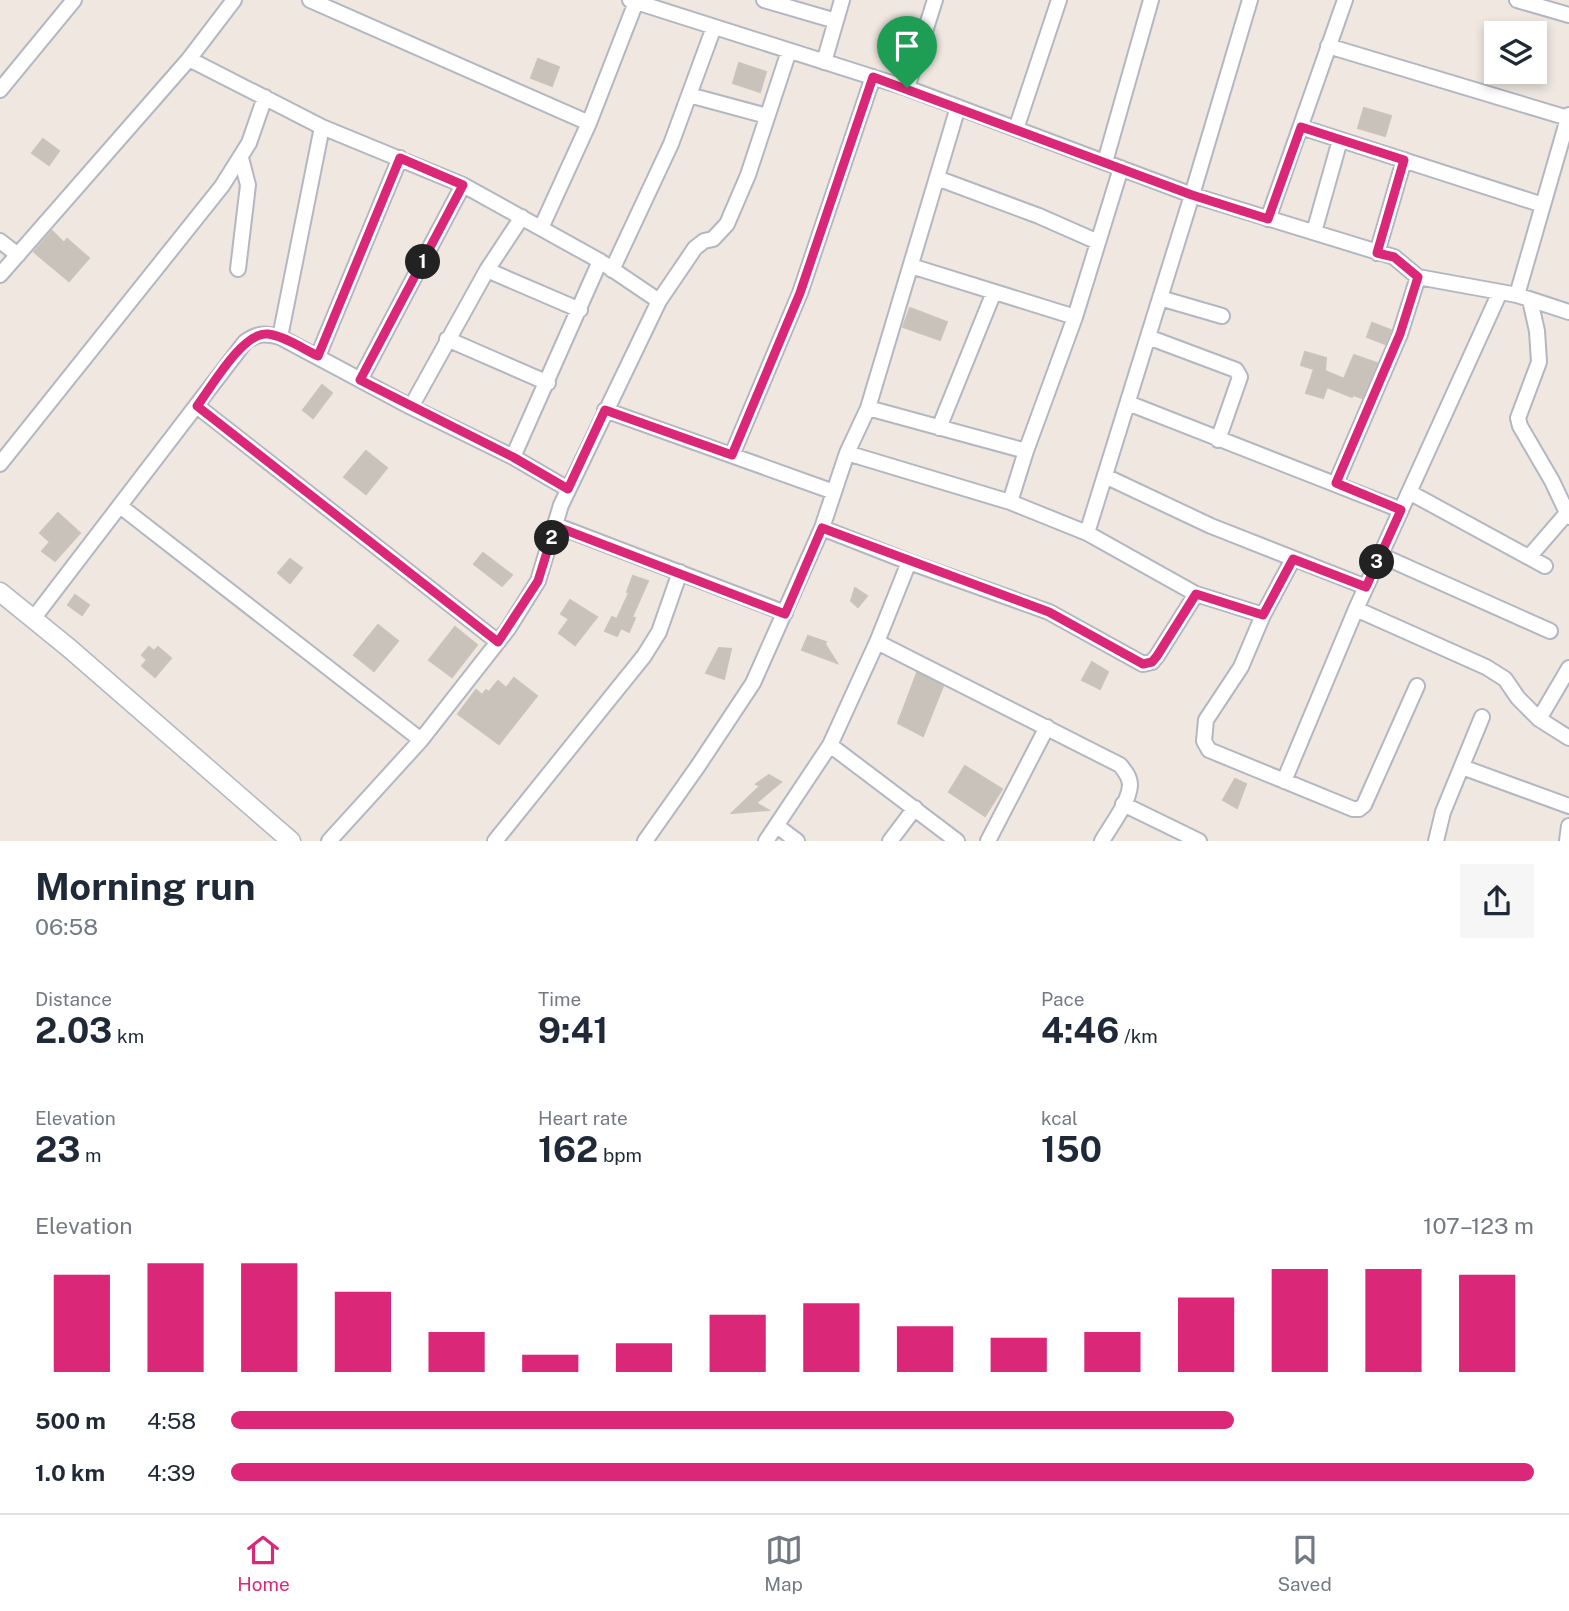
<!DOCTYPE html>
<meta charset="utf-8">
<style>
body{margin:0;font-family:"Public Sans",sans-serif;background:#f6f6f7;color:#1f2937;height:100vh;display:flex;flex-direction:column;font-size:26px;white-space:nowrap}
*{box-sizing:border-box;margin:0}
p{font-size:23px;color:#747a83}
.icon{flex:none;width:38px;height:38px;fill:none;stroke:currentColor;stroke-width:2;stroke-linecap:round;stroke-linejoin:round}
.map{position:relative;height:841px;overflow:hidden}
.drawer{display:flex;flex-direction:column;background:#fff;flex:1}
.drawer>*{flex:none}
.fabs{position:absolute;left:1484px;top:21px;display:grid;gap:14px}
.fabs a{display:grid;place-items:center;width:63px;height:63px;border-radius:0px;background:#fff;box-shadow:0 4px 10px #0003;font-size:35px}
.pin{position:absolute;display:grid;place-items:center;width:60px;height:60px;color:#fff;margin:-72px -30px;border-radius:50% 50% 50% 0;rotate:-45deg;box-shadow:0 0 7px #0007}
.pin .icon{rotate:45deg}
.km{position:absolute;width:35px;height:35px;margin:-18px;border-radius:50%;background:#222;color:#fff;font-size:19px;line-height:35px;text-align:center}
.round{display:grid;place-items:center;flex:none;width:74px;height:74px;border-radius:0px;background:#f6f6f7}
.summary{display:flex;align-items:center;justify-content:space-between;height:119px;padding:0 35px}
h1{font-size:38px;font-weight:700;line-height:52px}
.figures{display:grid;grid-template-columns:repeat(3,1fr);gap:10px;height:119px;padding:7px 35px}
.figures div{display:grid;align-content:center}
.figures b{font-size:35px;font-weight:700}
.figures small{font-size:19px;font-weight:400}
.figures p{font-size:19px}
.chart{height:196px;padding:14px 35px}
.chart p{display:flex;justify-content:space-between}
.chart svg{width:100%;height:126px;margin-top:7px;stroke:#db2777;stroke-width:6}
ul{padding:0 35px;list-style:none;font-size:23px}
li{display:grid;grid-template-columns:112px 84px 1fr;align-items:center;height:52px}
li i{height:18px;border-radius:9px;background:#db2777}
.tab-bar{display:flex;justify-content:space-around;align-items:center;height:98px;border-top:2px solid #e0e1e3;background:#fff;font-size:19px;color:#747a83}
.tab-bar a{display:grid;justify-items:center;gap:4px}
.tab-bar .on{color:#db2777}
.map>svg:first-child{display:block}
.building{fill:#c8c2bb;stroke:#cbc3b9;stroke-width:2}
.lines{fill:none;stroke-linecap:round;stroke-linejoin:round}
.minor-casing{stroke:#b3b7c1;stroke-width:18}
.tertiary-casing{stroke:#b3b7c1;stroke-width:21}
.minor{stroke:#fff;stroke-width:14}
.tertiary{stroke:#fff;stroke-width:18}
.route-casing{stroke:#fff;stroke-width:14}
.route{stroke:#db2777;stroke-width:9}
</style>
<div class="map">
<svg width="1569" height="841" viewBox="0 0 1569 841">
<rect width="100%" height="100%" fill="#efe7e0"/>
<!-- building -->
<path class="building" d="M538,59L559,67L552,86L531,78Z
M739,63L766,72L760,92L733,83Z
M1364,108L1391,116L1385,136L1358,128Z
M43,139L59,151L49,165L32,153Z
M52,231L64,243L67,239L89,258L69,281L34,252Z
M910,308L947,322L940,340L903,327Z
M1372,323L1391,330L1385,344L1367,337Z
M1305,352L1326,358L1325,371L1344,379L1354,355L1377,363L1362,398L1353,395L1352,397L1327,387L1323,398L1306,393L1314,369L1301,365Z
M322,385L332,393L313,418L303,410Z
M366,451L387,468L366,494L344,477Z
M58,513L80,533L55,561L42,551L50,542L40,533Z
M483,553L512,575L502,586L474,564Z
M290,559L302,568L290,583L278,573Z
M633,576L648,581L632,617L635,618L629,632L621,628L617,636L605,631L612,617L617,619L629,593L627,592Z
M855,588L867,596L858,607L851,601Z
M75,595L89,605L82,615L68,605Z
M570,600L597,617L575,645L559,633L569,619L561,614Z
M378,625L398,641L374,671L354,655Z
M455,627L477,645L452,677L429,660Z
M808,636L826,642L825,644L837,663L802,650Z
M149,647L154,651L158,647L171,658L155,677L142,666L147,660L142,655Z
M719,648L731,649L724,679L706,673Z
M1092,662L1108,672L1100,689L1082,680Z
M917,673L943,686L923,736L898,723Z
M514,678L537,696L499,744L458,714L476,690L482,695L486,690L489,692L498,681L506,688Z
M965,766L1002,789L985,816L949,792Z
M769,775L781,782L756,803L768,810L732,813L760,786L756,784Z
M1235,779L1246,784L1237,808L1223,800Z"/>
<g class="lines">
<!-- minor casing -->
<g class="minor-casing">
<path id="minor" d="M310,0L589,123
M630,0L907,88L1192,195L1394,257L1418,277L1517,295L1569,312
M764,0L836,21
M1517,0L1569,15
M1328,46L1568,118
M189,59L322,127L463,185L600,261L659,301
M824,62L842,0
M907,88L935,0
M0,90L74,0
M689,95L767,116
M1301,127L1543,205
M1016,129L1059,0
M1105,162L1151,0
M937,178L1039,216L1098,242
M1268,219L1345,0
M541,228L589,123L636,2
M1314,232L1340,140
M0,241L18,255
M1377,253L1404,160
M911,266L1075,317
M238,269L248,185L241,158
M487,270L580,310
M612,270L671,144L714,27
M0,275L189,59L234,0
M1517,295L1569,115
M1160,298L1222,316
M1530,300L1537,331L1539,362L1518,418L1520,426L1552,481L1569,517
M280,337L322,127
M1148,337L1236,370L1240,377L1218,440
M447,339L548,383
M318,356L400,158
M360,380L463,185
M1128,403L1401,510
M197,406L498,642
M411,407L487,270L522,217
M868,408L1026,451
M605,410L834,492
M939,428L994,292
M847,453L1010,502L1087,533L1196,594L1263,615
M732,455L800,293L873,77
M513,457L600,261
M0,464L222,186L249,143L265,97
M1105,476L1211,526L1366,587
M1336,483L1400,334L1418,277
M1409,492L1545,566
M1010,502L1026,451L1075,317L1121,168
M120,506L421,740
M555,525L785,613
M822,528L909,562L1049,612L1143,664L1152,662L1157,656L1196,594
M1087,533L1192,195L1250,0
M1380,555L1550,631
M1529,557L1567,513
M1293,559L1263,615L1241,667L1206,720L1204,741L1209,750L1353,809H1359L1364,805L1417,686
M1356,609L1486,667L1505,679L1518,698L1539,719L1569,738
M33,619L245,342C258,333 265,333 280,337L411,407L513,457L568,489
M877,642L1120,765C1125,771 1130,777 1130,785C1129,803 1111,825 1102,841
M1539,719L1569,668
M830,745L957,841
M1462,767L1569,806
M1284,781L1356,609L1500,292
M1123,804L1199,841
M777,826L797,841
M329,841L421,740L508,629L538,581L561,505L659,301L695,248L704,241L713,239L727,224L748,175L789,51
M495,841L644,656L659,632L680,572
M645,841L698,766L753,683L822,528L847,453L868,408L958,107
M766,841L830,745L877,642L909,562
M890,841L915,808
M988,841L1047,727
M1436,841L1443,812L1482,717
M1567,841L1569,826"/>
</g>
<!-- tertiary casing -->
<g class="tertiary-casing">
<path id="tertiary" d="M0,592L69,648L291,841"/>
</g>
<!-- minor -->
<use href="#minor" class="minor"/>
<!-- tertiary -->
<use href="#tertiary" class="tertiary"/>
</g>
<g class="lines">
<!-- route casing -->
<g class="route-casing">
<path id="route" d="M873,77L1192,195L1268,219L1301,127L1404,160L1377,253L1394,257L1418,277L1400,334L1336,483L1401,510L1366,587L1293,559L1263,615L1196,594L1157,656L1152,662L1143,664L1049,612L822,528L785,614L555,526L538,581L498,642L197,406C211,388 243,331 268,334C285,336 303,349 318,356L400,158L463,185L360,380L513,457L568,489L605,410L732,455L800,293Z"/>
</g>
<!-- route -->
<use href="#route" class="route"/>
</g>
</svg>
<div class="fabs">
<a><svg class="icon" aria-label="layers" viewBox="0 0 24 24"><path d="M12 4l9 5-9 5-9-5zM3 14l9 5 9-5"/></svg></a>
</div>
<div class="pin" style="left:907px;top:88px;background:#1e9e55"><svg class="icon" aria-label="arrive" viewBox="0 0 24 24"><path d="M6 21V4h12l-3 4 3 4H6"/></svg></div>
<b class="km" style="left:423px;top:262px">1</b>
<b class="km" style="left:552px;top:538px">2</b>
<b class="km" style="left:1377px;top:562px">3</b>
</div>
<section class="drawer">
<div class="summary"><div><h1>Morning run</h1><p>06:58</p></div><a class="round"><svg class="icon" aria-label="share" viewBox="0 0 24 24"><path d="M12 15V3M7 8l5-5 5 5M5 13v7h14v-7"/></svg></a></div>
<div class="figures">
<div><p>Distance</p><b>2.03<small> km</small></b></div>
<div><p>Time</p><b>9:41</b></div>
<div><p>Pace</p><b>4:46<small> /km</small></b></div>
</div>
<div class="figures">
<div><p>Elevation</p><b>23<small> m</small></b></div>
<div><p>Heart rate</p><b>162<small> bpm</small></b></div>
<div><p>kcal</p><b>150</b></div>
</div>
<div class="chart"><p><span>Elevation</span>107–123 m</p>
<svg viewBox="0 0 160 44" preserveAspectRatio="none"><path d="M5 44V10M15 44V6M25 44V6M35 44V16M45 44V30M55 44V38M65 44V34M75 44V24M85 44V20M95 44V28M105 44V32M115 44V30M125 44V18M135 44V8M145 44V8M155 44V10"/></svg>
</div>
<ul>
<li><b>500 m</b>4:58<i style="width:77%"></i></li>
<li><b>1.0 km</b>4:39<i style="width:100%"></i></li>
</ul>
</section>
<nav class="tab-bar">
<a class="on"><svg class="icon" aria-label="home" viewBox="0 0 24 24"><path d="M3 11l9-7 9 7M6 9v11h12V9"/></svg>Home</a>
<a><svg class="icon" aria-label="map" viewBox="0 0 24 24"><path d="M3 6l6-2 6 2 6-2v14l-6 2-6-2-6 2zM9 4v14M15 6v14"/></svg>Map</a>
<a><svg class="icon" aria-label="saved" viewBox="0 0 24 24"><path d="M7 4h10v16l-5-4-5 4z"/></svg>Saved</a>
</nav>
